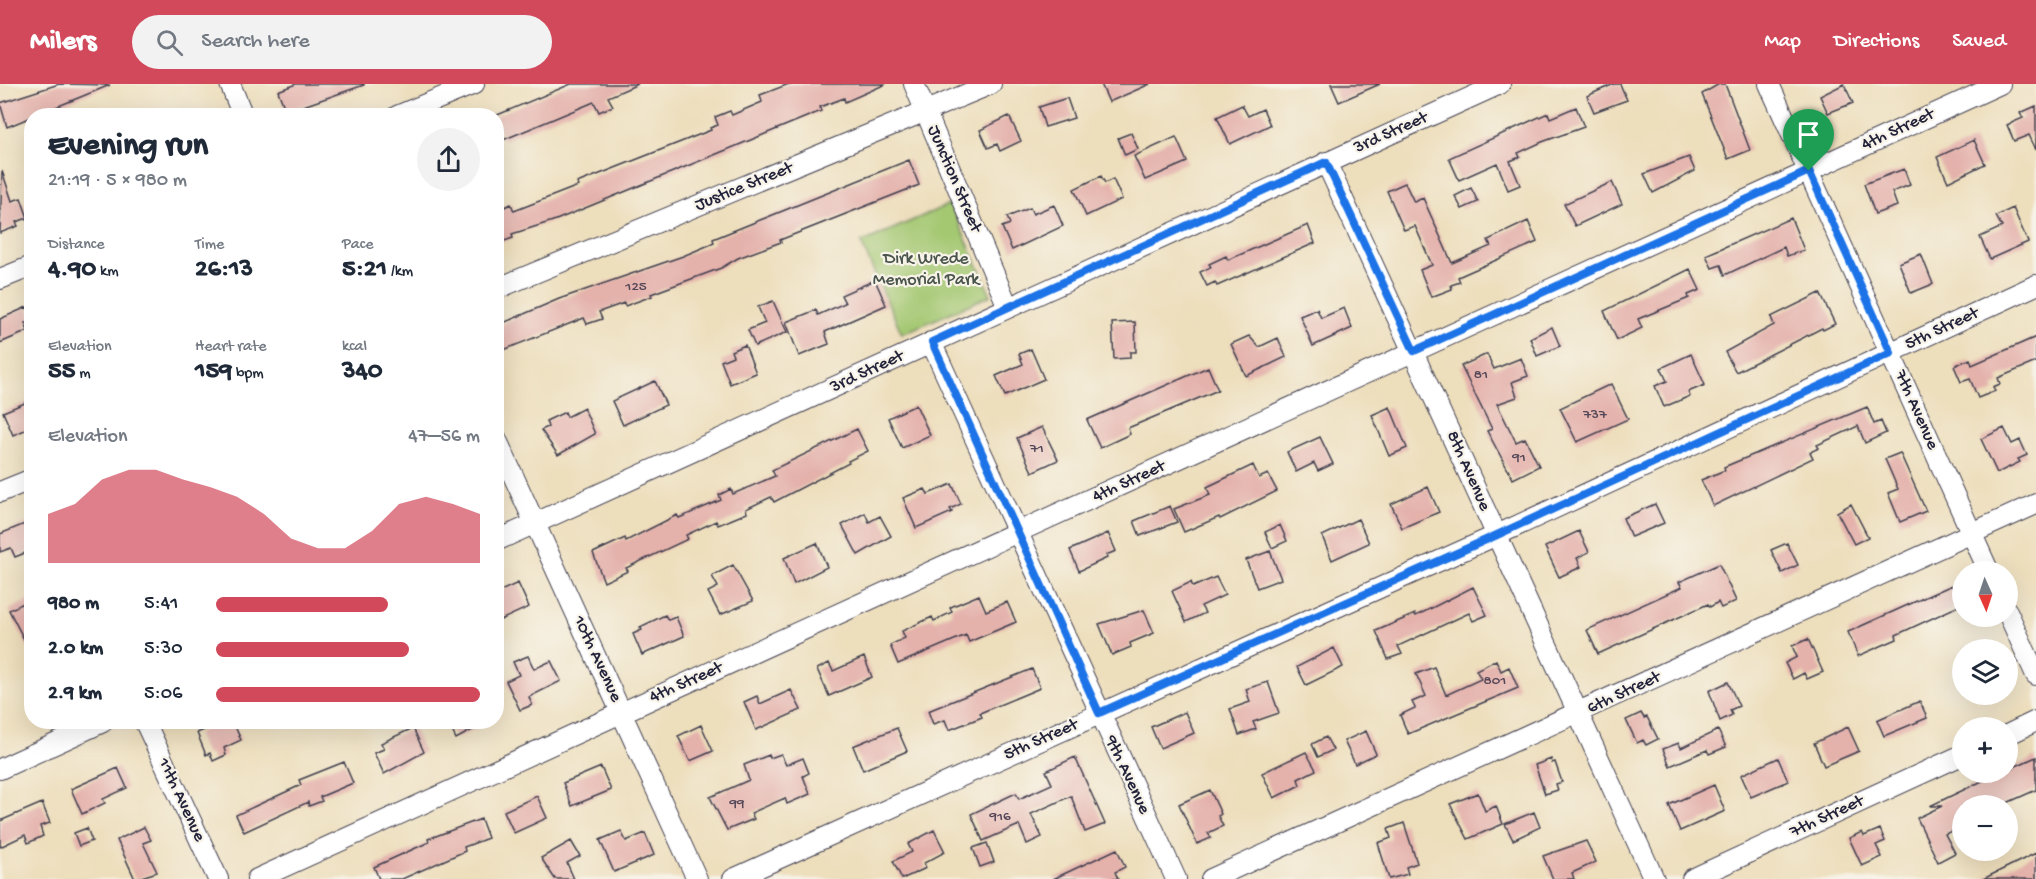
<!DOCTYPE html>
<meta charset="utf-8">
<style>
body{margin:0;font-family:"Gochi Hand",sans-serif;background:#f2f2f3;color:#1f2937;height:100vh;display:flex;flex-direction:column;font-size:22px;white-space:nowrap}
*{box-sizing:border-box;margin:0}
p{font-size:20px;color:#747a83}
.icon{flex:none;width:33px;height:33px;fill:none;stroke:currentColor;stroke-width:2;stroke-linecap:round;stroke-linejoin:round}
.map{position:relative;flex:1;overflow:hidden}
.sheet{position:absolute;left:24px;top:24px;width:480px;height:621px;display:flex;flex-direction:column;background:#fff;border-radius:24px;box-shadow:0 6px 24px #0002}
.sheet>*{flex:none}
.needle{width:39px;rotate:177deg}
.controls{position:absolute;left:1952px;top:477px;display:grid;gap:12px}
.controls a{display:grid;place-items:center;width:66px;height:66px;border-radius:50%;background:#fff;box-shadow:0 6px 24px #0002;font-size:30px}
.pin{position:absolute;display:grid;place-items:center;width:51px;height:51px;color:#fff;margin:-62px -26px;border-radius:50% 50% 50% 0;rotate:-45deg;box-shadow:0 0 6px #0007}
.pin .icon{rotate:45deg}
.round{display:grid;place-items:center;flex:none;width:63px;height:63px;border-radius:32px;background:#f2f2f3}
.summary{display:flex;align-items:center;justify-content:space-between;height:102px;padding:0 24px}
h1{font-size:33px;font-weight:800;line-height:45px}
.stats{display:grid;grid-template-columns:repeat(3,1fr);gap:9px;height:102px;padding:6px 24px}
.stats div{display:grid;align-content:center}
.stats b{font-size:26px;font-weight:800}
.stats small{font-size:16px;font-weight:400}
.stats p{font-size:16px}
.chart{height:168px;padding:12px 24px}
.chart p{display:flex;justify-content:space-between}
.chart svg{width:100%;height:108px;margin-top:6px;fill:#d1495b;opacity:.7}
ul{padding:0 24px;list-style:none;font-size:20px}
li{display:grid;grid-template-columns:96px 72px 1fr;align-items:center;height:45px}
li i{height:15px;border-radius:8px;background:#d1495b}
header{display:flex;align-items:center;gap:36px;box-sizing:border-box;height:84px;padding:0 30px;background:#d1495b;color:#fff}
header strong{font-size:28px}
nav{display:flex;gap:33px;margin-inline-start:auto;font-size:21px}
.search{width:420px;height:54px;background:#f2f2f3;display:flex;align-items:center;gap:15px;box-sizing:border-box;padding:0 21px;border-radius:33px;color:#747a83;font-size:22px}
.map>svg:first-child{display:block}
.green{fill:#a4c872;stroke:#637556;stroke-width:1.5}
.building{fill:#e4b1ab}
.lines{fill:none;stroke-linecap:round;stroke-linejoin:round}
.minor-casing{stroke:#403e4e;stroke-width:22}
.minor{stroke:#fff;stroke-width:20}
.route-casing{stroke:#fff;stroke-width:12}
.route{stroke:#1a73e8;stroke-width:8}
.labels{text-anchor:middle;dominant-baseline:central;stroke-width:4.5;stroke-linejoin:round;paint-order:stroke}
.number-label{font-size:15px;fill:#524657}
.street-label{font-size:18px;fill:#22223b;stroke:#f7f3e8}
.park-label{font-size:18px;fill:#49544c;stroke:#f7f3e8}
</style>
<header>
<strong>Milers</strong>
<div class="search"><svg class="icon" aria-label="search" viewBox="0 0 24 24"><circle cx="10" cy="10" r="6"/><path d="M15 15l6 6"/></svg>Search here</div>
<nav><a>Map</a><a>Directions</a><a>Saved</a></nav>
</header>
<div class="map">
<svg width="2036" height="795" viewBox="0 0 2036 795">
<rect width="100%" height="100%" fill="#f7f3e8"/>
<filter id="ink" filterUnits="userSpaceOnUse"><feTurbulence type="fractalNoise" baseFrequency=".0167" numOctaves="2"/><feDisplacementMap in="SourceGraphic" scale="12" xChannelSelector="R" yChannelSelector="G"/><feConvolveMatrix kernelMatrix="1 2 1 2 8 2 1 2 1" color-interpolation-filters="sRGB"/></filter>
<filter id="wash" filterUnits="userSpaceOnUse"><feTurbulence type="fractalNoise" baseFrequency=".008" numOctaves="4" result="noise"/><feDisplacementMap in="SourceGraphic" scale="24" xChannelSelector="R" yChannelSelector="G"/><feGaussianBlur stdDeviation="1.35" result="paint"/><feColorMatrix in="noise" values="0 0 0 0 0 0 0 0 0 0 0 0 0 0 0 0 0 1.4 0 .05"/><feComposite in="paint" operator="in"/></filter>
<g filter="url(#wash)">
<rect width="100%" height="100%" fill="#eddebc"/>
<!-- green -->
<path class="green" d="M950,120L991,211L902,250L861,159Z"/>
<g id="blocks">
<!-- building -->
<path class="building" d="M59,0L110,1L7,43L0,19Z
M296,0H364V1L286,28L278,7Z
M571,0H638L608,13L613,22L599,28L594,18L503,56L495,32Z
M789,0H886L845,18L844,14L820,23L821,27L556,136L512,150L513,154L496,160V127L511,120L514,127L578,102L577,99L711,46L710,44L718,41L715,33L730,27L732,31L762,18L760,11Z
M1101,0H1150L1109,18Z
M1331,0H1380L1339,18Z
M1614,0H1620L1627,16L1594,28L1587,12Z
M1719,0H1725L1750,66L1728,75L1702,10Z
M1844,0L1853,19L1828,29L1820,12Z
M1067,14L1074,34L1045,43L1039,23Z
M1242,21L1248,32L1263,25L1270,41L1230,60L1217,33Z
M2036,22V66L2029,51L2014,57L2007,41L2023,34L2020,29Z
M1576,23L1584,43L1542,58L1518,69L1520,73L1510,77L1520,101L1508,106L1497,79L1459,96L1449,74L1548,29L1550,34Z
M1009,32L1021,57L1000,67L997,60L988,64L980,46Z
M1131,49L1138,65L1125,71L1118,54Z
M1176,53L1187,78L1145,96L1134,72Z
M1974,56L1985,80L1948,98L1937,73Z
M1689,73L1695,87L1653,109L1644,90Z
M909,76L919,101L780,156L781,158L738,174L721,184L651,210L652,212L625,222L624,219L599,228L602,235L587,240L584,234L496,269V242L559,215L683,172L714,159L713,155Z
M1904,85L1910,101L1892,108L1897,122L1875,130L1864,100Z
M2,87L12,117L21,114L28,134L16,138L18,142L0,149Z
M1101,92L1105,99L1113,95L1122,115L1086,132L1074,105Z
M1612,98L1622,120L1575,142L1564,120Z
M1405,99L1414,118L1423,114L1452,179L1491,162L1488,156L1528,137L1537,158L1458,193L1460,198L1451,201L1452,205L1431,213L1420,186L1432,181L1415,142L1404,146L1387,107Z
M1471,104L1478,118L1462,125L1455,112Z
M1054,121L1063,142L1012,166L1002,143L1010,140L1007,133L1030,124L1033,130Z
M2013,124L2028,158L1990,175L1980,153L2002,143L1996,132Z
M1791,134L1804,166L1787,172L1784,163L1725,191L1721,181L1712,184L1706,171Z
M1308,141L1315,159L1217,202L1215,198L1207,202L1200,188L1211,183L1209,180L1226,172L1228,176Z
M1921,170L1933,200L1911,209L1899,179Z
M1690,185L1700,206L1688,211L1689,214L1638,235L1642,244L1617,256L1604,227Z
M875,196L886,221L825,248L829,260L799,272L786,238L816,226L818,231L845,219L841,211Z
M1820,209L1835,240L1823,246L1822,244L1736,288L1725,268L1774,241L1771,233Z
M773,217L787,248L755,262L748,246L765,239L758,223Z
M27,223L32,233V238L25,239L28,247L0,259V235Z
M1344,224L1352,244L1313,262L1300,232L1317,225L1321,234Z
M1135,238L1136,268H1130V274L1114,275L1112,239Z
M1552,243L1560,262L1537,272L1530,254Z
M1249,252L1259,263L1278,254L1286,273L1246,292L1231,260Z
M2036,253V278L1998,294L2000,300L1993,303L1995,307L1978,314L1970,295L1961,298L1954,282L1970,275L1972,281Z
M745,261L756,289L730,300L721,277L733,272L731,267Z
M1031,265L1044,295L1005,312L996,292L1023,280L1019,270Z
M1487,270L1494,285L1521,274L1528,292L1512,298L1517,313L1497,320L1516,358L1525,354L1539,382L1513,395L1487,347L1492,345L1461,282Z
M1691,270L1705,301L1688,308L1690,312L1664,323L1655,302L1667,297L1661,284Z
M1208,283L1218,306L1128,344L1130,350L1100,364L1087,336Z
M655,297L666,321L623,341L612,317Z
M1611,300L1628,335L1577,358L1560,324Z
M32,316V343L13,351L3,328Z
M916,321L930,351L902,364L888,334Z
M1390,323L1407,364L1389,372L1372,331Z
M1867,323L1874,340L1881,337L1886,349L1865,359L1858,342L1817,361L1819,364L1810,368L1813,374L1713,422L1701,396L1725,386L1724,383Z
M584,324L595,350L558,371L541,346L548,343L546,337L565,328L567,333Z
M1042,343L1058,376L1032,388L1017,354Z
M2004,344L2012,360L2020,356L2027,371L2018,375L2020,378L1997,389L1981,355Z
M857,345L868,367L848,377L849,379L774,418L771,413L746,425L747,429L718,441L716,437L686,451L688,455L626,484L628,487L604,498L593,469L625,454L626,457L677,431L679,434L721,416L719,411L731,405L733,410L775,392L772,386Z
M1320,353L1333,380L1318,387L1314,379L1296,388L1287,368Z
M1900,369L1926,427L1900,438L1888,409L1898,405L1885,375Z
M1253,381L1259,394L1268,390L1277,407L1220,435L1219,433L1184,448L1174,425L1210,411L1207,403Z
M952,400L961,420L950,425L952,428L916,444L903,414L925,405L928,410Z
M1428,403L1439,428L1402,444L1391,420Z
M1655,420L1664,439L1631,453L1623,434Z
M1851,420L1868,453L1854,460L1837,428Z
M1170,422L1177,438L1140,452L1134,437Z
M865,429L869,438L880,432L891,452L858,471L842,441Z
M1358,435L1369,459L1332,476L1322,452Z
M32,437V457L27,459L30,467L15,473L11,464L0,468V450Z
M1280,441L1287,457L1272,464L1265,448Z
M1579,447L1589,468L1577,474L1581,483L1559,493L1545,463Z
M1108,449L1116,467L1106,471L1107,474L1079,487L1070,466Z
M817,459L827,483L794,500L784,474Z
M1787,459L1798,481L1782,489L1771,466Z
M1270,467L1281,495L1257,504L1246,476Z
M1719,480L1736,517L1721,524L1718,518L1710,523L1708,520L1598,570L1587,546L1682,503L1679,498Z
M733,481L753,517L720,531L708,508L718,503L712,492Z
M1216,493L1225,511L1201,522L1205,529L1186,538L1172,507L1191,498L1193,503Z
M518,499L529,523L496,538V509Z
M1952,501L1961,521L1896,551L1897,555L1858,572L1848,548Z
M1473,503L1487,531L1473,537L1469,529L1398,562L1402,570L1388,575L1376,547L1415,530L1416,532Z
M979,511L986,527L1007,518L1016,538L969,558L966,551L898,580L890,561L905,554L902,547L932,533L934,537L952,528L950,524L953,522Z
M32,515V571L9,526Z
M1144,526L1154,549L1130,559L1131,563L1112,571L1099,540Z
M665,531L668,536L676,533L684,552L642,571L633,550L642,546L640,543Z
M1808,555L1823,588L1807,595L1804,589L1793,595L1785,579L1797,573L1792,562Z
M1334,564L1343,583L1306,601L1297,583Z
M528,572L534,585L551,577L561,597L529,613L532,621L520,626L506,597L519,591L513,578Z
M864,573L872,593L829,612L817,585L829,579L833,587Z
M1496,576L1501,587L1509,583L1518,604L1408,650L1400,631L1415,624L1412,618L1426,612L1416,590L1434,583L1446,611L1481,595L1476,586Z
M1032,585L1040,604L980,629L982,633L949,646L945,636L933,640L928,627Z
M1268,598L1279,629L1253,638L1256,645L1239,651L1230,625L1250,618L1246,605Z
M1728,598L1739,622L1730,626L1732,631L1720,637L1709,607Z
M791,606L801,626L756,646L744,618L757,612L760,620Z
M1920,617L1927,634L1884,652L1877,636Z
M1185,628L1194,649L1160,664L1151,643Z
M1641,629L1644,634L1647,633L1658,655L1646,661L1643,656L1637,659L1626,636Z
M223,638H233L241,656L224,664L226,671L213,677L210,669L206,671L197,649Z
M448,638H487L456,655Z
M701,641L713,667L690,677L678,652Z
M1848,643L1859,667L1824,682L1814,659Z
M413,644L424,668L384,690L374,669L384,665L381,659Z
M897,644L907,667L863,686L853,662Z
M1718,646L1726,663L1709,670L1707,666L1670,682L1663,665L1679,659L1681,664Z
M1366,647L1376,670L1355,680L1344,657Z
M1326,653L1333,666L1318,673L1312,660Z
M1306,668L1316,686L1298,695L1300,701L1274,714L1262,689Z
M781,670L786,681L803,674L809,689L803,692L810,710L787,720L785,714L751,729L754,735L727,746L710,713L749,696L744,681L769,671L770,674Z
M1075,673L1105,740L1085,748L1071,712L1031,730L1042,753L1027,760L1019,741L983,757L971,730L1016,709L1019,715L1052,700L1046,687Z
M2036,673V706L2000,722H1962V742L1945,750L1955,769L1938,778L1917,734L1942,722H1930L2001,688H2007V686Z
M1778,674L1788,697L1751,713L1741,691Z
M1551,675L1552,679L1555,678L1562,698L1556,700L1558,706L1545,710L1535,681Z
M344,678L353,699L320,713L322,717L309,722L308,718L244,748L236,731L301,701L299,696Z
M601,683L611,706L572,722L563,699Z
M118,684L127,704L103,715L105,719L82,730L71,705Z
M1714,701L1725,727L1680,747L1669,721Z
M1210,706L1221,730L1218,732L1223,742L1208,749L1211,754L1197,760L1179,720Z
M1478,709L1485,727L1496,722L1503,740L1468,755L1450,720Z
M537,712L547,734L514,749L504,727Z
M42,719L50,739L40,742L43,752L28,759L25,751L0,763V737Z
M1534,728L1540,743L1513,756L1505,740Z
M481,735L488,754L464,763L465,767L402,795H379L374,783L429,758L428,755Z
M1404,739L1417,779L1406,783L1408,790L1389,795L1378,759L1391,754L1388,745Z
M144,743L151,756L143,759L157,788L135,795L117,756Z
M87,744L92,757L79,762L74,749Z
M1880,745L1885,757L1876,761L1882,773L1862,782L1849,754L1862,748L1864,752Z
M934,746L945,768L924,779L926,784L902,795L893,777L912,768L908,760Z
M621,747L626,757L645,749L654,771L614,788L600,756Z
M571,757L580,772L567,779L574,795H555L541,774Z
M1586,757L1596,778L1572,789L1574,795H1553L1543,772Z
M987,759L994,778L980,783L973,764Z
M1117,765L1125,783L1115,788L1118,795H1053Z
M2036,769V795H1983Z"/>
</g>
</g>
<g filter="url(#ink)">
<use href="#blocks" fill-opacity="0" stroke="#403e4e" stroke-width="1.5"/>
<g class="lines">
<!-- minor casing -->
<g class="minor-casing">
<path id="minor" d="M230,0L243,32
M914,0L1008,223
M1769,0L1989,488
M397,32L474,0
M1326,78L1654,795
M0,195L32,182
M496,205L991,0
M931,258L1176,795
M496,354L697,795
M0,408L32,395
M496,457L1500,0
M2007,527L2036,591
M145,638L218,795
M2007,651L2036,637
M0,685L103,638
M257,795L2000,0
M733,795L1497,451L2036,201
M1211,795L2036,420
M1692,795L1962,671"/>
</g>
<!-- minor -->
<use href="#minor" class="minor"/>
</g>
</g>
<g class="lines" filter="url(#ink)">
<!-- route casing -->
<g class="route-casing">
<path id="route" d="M1326,78L1414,267L1809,87L1891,269L1497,451L1099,629L932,258Z"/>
</g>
<!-- route -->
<use href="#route" class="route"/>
</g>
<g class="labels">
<!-- number labels -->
<g class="number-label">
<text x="636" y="203">125</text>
<text x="1481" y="291">81</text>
<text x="1595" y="331">737</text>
<text x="1037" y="365">71</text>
<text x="1519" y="374">91</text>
<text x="1495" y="597">801</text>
<text x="737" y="720">99</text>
<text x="1000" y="733">916</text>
</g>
<!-- street labels -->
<g class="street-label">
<text transform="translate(1898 46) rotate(-25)">4th Street</text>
<text transform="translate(1391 49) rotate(-24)">3rd Street</text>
<text transform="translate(954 95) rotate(67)">Junction Street</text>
<text transform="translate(744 103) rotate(-22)">Justice Street</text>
<text transform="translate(1942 245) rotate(-25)">5th Street</text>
<text transform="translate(867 288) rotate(-25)">3rd Street</text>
<text transform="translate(1916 326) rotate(66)">7th Avenue</text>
<text transform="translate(1468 387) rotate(66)">8th Avenue</text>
<text transform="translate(1129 398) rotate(-25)">4th Street</text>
<text transform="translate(597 575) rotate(65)">10th Avenue</text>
<text transform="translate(686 599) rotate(-24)">4th Street</text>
<text transform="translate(1624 609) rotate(-25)">6th Street</text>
<text transform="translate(1041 656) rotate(-24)">5th Street</text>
<text transform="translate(1127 691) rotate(65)">9th Avenue</text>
<text transform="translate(181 716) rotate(65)">11th Avenue</text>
<text transform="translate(1827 733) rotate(-25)">7th Street</text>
</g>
<!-- park labels -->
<g class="park-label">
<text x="926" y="175">Dirk Wrede<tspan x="926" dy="21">Memorial Park</tspan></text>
</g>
</g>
</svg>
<div class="controls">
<a><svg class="needle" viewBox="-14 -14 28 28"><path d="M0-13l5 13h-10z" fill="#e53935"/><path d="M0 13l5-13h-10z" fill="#747a83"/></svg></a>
<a><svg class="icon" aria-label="layers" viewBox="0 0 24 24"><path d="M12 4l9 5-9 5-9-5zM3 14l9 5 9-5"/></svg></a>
<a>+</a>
<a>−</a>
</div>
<div class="pin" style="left:1809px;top:87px;background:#1e9e55"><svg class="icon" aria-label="arrive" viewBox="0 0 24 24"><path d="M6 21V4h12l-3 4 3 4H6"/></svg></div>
<section class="sheet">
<div class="summary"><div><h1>Evening run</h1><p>21:19 · 5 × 980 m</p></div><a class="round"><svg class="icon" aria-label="share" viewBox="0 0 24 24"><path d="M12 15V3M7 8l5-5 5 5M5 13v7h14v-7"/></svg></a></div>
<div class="stats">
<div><p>Distance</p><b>4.90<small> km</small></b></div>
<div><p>Time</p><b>26:13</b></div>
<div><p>Pace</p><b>5:21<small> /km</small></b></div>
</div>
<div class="stats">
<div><p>Elevation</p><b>55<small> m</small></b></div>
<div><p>Heart rate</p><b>159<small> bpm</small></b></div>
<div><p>kcal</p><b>340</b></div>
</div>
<div class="chart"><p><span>Elevation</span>47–56 m</p>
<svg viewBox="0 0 160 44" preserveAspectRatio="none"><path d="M0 44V24L10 20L20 10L30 6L40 6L50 10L60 13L70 17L80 24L90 34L100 38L110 38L120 31L130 20L140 17L150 20L160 24V44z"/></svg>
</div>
<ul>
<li><b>980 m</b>5:41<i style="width:65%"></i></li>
<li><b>2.0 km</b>5:30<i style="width:73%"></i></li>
<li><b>2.9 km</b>5:06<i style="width:100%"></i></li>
</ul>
</section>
</div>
